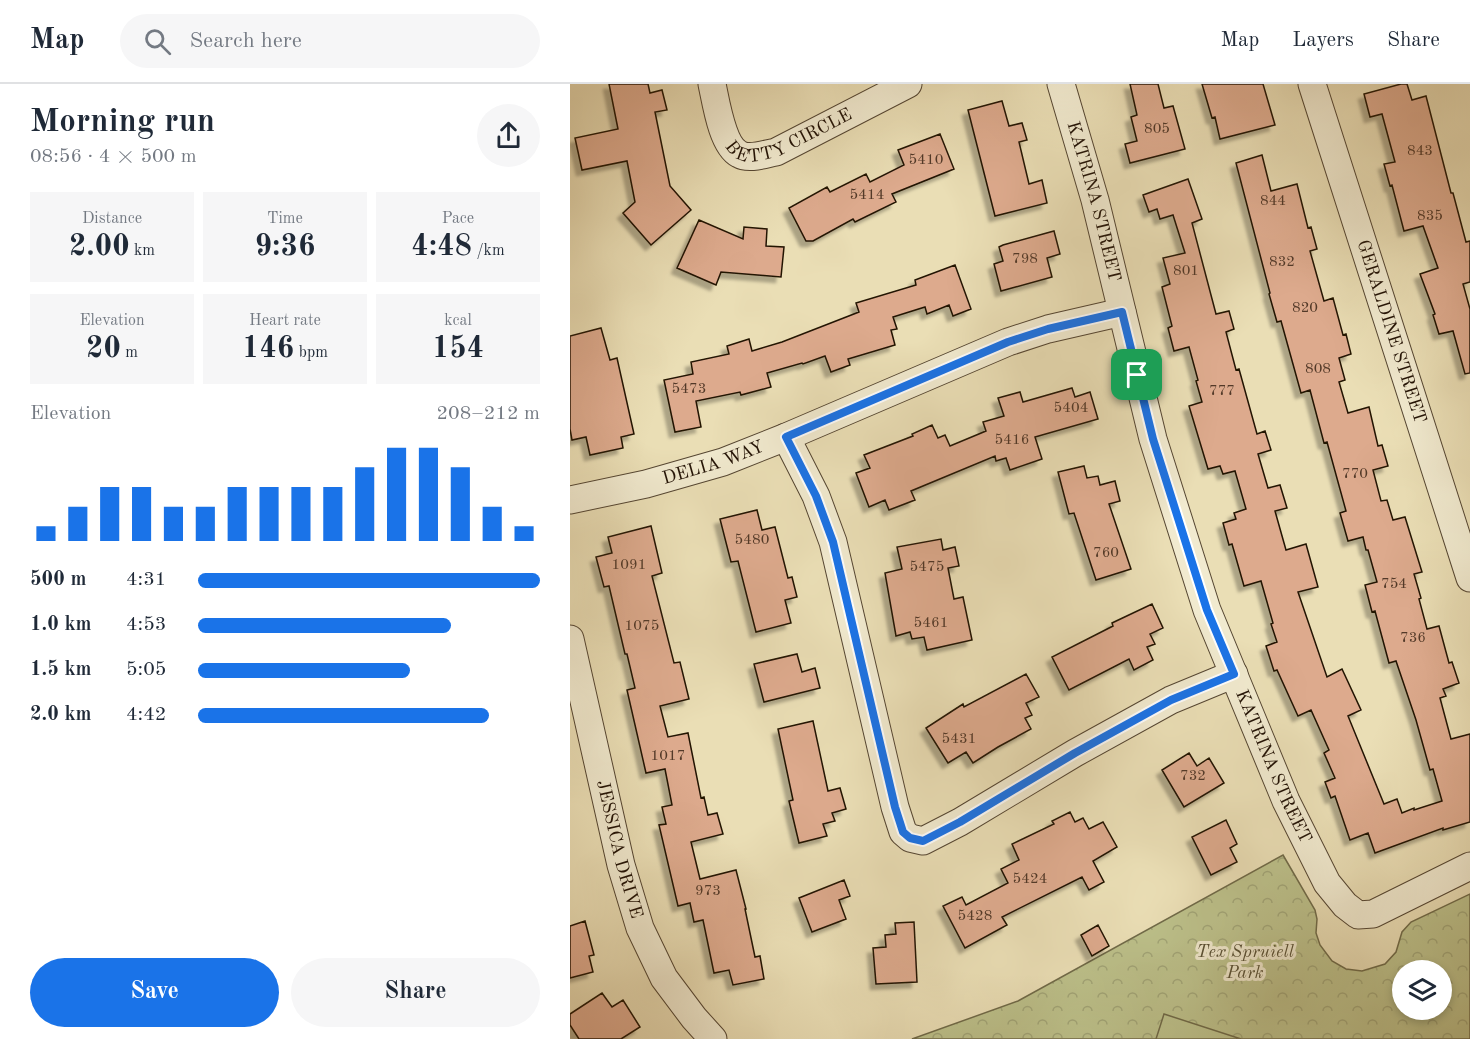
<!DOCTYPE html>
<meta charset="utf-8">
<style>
body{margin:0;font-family:"Old Standard TT",serif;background:#f6f6f7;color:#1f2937;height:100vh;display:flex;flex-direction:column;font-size:22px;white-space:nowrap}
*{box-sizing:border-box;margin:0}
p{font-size:20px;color:#747a83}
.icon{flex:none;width:33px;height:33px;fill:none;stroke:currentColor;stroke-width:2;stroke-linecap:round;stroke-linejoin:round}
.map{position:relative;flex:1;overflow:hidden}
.details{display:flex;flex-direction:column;background:#fff;width:570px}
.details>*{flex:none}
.buttons{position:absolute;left:822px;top:876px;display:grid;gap:12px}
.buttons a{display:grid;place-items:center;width:60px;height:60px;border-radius:50%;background:#fff;box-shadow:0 3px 9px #0003;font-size:30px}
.pin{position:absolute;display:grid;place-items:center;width:51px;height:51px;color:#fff;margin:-26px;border-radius:12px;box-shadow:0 3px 9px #0006}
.round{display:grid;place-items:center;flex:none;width:63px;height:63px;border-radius:32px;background:#f6f6f7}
.overview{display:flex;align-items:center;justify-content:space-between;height:102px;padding:0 30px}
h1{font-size:33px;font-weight:800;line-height:45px}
.stats{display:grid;grid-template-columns:repeat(3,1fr);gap:9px;height:102px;padding:6px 30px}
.stats div{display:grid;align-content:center;border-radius:0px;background:#f6f6f7;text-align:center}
.stats b{font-size:30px;font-weight:800}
.stats small{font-size:16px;font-weight:400}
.stats p{font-size:16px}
.chart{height:168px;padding:12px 30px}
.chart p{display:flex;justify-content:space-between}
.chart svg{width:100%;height:108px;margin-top:6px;stroke:#1a73e8;stroke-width:6}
.primary-button{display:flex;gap:12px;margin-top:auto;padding:12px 30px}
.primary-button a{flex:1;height:69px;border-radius:36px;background:#1a73e8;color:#fff;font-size:24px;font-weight:800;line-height:69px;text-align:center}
.primary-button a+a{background:#f6f6f7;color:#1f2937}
ul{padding:0 30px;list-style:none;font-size:20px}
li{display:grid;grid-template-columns:96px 72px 1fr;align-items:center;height:45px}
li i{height:15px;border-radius:8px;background:#1a73e8}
header{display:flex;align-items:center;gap:36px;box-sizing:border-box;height:84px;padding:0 30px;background:#fff;border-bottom:2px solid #e0e1e3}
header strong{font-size:28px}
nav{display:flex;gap:33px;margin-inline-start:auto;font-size:21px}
.search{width:420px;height:54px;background:#f6f6f7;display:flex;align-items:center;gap:15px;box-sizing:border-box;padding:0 21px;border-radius:33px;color:#747a83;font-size:22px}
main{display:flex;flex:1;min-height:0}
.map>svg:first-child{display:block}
.park{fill:url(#park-crowns);stroke:#706a48;stroke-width:1.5;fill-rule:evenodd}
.garden{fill:#bcc08a;stroke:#706a48;stroke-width:1.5}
.building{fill:#ddaa8d;stroke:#231306;stroke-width:1.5;filter:url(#shadow)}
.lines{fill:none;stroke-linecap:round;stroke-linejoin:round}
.minor-casing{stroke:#554632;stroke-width:29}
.minor{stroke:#f1eacf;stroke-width:27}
.route-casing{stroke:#fff;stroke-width:12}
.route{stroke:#1a73e8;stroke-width:8}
.labels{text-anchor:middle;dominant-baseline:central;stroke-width:6;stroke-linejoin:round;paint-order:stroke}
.number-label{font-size:15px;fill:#523928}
.street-label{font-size:18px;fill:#231306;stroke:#f1eacf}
.park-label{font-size:18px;font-style:italic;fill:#595034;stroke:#f1eacf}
</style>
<header>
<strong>Map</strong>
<div class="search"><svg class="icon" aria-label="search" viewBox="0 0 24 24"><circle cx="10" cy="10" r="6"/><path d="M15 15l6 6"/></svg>Search here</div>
<nav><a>Map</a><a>Layers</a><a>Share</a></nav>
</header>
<main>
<section class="details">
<div class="overview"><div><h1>Morning run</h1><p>08:56 · 4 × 500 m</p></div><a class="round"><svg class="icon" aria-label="share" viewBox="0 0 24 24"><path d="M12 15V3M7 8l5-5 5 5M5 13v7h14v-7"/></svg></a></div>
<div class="stats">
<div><p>Distance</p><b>2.00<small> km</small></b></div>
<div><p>Time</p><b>9:36</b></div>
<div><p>Pace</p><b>4:48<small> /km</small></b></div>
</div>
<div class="stats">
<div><p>Elevation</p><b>20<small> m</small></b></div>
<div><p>Heart rate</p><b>146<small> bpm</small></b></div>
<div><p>kcal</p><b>154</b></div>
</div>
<div class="chart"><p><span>Elevation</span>208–212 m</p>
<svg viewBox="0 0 160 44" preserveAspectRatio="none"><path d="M5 44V38M15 44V30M25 44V22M35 44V22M45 44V30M55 44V30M65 44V22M75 44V22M85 44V22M95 44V22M105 44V14M115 44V6M125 44V6M135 44V14M145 44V30M155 44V38"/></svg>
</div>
<ul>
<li><b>500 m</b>4:31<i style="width:100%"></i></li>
<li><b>1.0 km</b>4:53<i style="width:74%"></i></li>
<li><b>1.5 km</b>5:05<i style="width:62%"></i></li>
<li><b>2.0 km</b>4:42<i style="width:85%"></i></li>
</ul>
<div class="primary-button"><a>Save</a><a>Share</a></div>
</section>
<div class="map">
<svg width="900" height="955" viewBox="0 0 900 955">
<defs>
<pattern id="park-crowns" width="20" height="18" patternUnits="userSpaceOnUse" patternTransform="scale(1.5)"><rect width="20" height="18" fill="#bcc08a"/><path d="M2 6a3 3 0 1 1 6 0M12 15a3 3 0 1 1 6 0" fill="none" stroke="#a1a476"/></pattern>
<filter id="shadow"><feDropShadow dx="-5.5" dy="5.5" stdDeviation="1.5" flood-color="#0004"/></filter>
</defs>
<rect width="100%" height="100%" fill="#eadeb5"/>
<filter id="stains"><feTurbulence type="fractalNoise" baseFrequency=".00333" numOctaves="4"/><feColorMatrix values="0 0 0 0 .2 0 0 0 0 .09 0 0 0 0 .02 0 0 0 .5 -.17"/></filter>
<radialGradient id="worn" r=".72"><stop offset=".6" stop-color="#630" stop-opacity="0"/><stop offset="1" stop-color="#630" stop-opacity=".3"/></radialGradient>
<!-- park -->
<path class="park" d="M713,771L745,826L747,835L746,849L750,861L762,877L776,885L792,887L815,880L826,868L832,848L841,838L900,810V955H342L448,917ZM832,886H872V926H832Z"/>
<!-- garden -->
<path class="garden" d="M594,930L671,955H586Z"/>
<!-- building -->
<path class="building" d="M39,0H78L80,9L92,6L97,26L85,28L100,102L121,126L81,161L53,129L65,118L57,77L12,86L5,54L48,45Z
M560,0H588L594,24L603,22L615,65L560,79L555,60L567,57L561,33L567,31Z
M632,0H693L705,41L650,55L645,33L642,34Z
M831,0H837L842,16L856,12L881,109H883L896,158L900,157V198L893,200L900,225V289L895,290L883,247L869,250L863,231L865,230L850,190L868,184L853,142L834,147L822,101L820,102L814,80L825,78L812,30L800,33L794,10Z
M432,17L439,42L452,39L457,56L449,58L459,100L472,96L477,119L425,132L398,26Z
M370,50L384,85L322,110L326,118L285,138L283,135L243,157H236L219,124L257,103L260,108L296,90L300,98L334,81L328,66Z
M692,71L701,107L727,100L738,144L741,143L747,165L740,167L754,217L763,214L773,251L776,250L781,270L769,274L775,296L769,298L778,329L799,323L808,362L812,361L818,382L803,386L811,417L817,416L823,436L835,433L852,488L844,490L851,514L849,515L857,545L869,542L879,579L882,578L889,599L873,605L876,612L870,614L881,655L900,650V738L873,746V744L805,769L798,749L780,756L765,712L761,714L755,698L765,694L754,669L759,666L741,626L728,632L707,586L704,587L696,562L707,558L701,540L703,539L691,497L674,502L662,460L659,461L653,439L666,435L664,429L676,425L665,387L653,390L650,382L638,385L619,322L632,318L626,297L628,296L619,263L604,267L598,244L602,242L592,203L600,200L593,174L615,169L603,131L590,135L587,125L579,128L573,111L618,95L632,135L622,139L646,230L659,227L664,245L656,248L666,286L669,285L687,350L695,347L701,366L688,370L698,404L710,401L717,424L705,427L716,466L736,460L748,503L728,508L757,593L772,585L791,626L778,632L814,720L827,715L832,729L844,724V726L872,717L863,685L860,686L846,636L826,577L819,579L805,527L802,528L795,501L807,498L798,466H796L793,453L778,457L770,429L776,427L757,358L754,359L740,306L731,309L711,237L707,238L699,210L700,209L666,79Z
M129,136L173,155L174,143L197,145L196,162L214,163L211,193L151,188L146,201L107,184Z
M484,147L490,170L477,174L482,193L431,207L424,180L433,177L429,163L433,161Z
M385,181L401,225L383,232L379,221L357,230L355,223L323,233L327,245L321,246L325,261L278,275L280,281L261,288L255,272L233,280L232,279L197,289L201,303L171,311L170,308L126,317L131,343L105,348L94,296L123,290L121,278L159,270L157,262L179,255L182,267L212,258L289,228L286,219L346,201L345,196Z
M31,244L40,276L47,274L64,350L51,353L53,364L20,371L16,353L2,356L0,345V252Z
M502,304L505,313L520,308L528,335L465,353L472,375L440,386L436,374L426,377L425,372L341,407L345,416L319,426L315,416L299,423L286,389L300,384L294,371L343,352L342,350L362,341L368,354L375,351L380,362L416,347L413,338L434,332L428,314L450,308L453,318Z
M514,382L517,394L528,392L530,401L545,397L550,417L539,420L561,485L526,496L504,429L499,430L488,388Z
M187,426L192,446L205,443L218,494L222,493L227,513L215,516L221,539L186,548L168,477L161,478L150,435Z
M81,442L92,489L82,492L104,579L110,578L119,615L90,622L98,653L118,649L131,714L134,713L138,731L147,729L153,750L121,758L130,795L166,786L176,825H175L185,873L190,872L194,895L163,901L159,886L144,889L133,836L124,838L120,819L108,822L89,741L96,740L92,723L102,721L95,685L76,689L57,606L65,604L57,570H55L39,502L34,503L26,473L42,469L38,453Z
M371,455L373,466L385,463L389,482L378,484L384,515L393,513L402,556L357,566L354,553L342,555L340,548L326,552L315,489L332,485L327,463Z
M582,520L593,544L580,550L585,560L577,563L583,576L564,586L559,575L499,606L482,573L543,542L542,539Z
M227,570L232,588L245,584L250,604L194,618L184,580Z
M456,590L469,613L456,619L462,631L455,634L461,645L428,663L403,679L396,668L378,679L356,644L393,620L394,623Z
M243,637L258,707L270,704L276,725L262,729L265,737L253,740L257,752L229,759L219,717L223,716L208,645Z
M619,669L627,682L639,674L654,699L614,723L592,686Z
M500,728L505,738L513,734L519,745L533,738L547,763L523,777L534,798L519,806L512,793L432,833L437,841L395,864L373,822L392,813L396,821L438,799L431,785L449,776L442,760L484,740L482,737Z
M656,736L667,760L660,764L667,778L641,791L622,753Z
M274,796L280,812L269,816L276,835L242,848L229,814Z
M15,837L24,871L19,872L23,888L0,894V842Z
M344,838L347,898L306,900L303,864L316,863L315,851L326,850L325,839Z
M528,841L539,862L522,872L511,851Z
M32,909L42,923L53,916L70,943L51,955H9L0,941V930Z"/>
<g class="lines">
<!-- minor casing -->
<g class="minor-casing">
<g id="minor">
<path id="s1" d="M142,0C146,18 152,61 169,70C179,76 195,70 206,68L338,0"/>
<path id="s2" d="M491,0L525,116L583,355L637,526L716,717L757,799L775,821L788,831L803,830L900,782"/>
<path id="s3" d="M742,0L900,494"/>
<path d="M216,353L246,412L263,458L325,723L333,748L340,754L353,757L390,738L505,669L601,616L664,590"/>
<path id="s4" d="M0,416L76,400L153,378L216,353L438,258L478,245L552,228"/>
<path id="s5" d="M0,555L51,781L70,844L94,894L124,934L143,955"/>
</g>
</g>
<!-- minor -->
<use href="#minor" class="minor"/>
</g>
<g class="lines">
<!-- route casing -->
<g class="route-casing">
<path id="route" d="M552,228L583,355L637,526L664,590L601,616L505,669L390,738L353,757L340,754L333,748L325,723L263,458L246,412L216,353L438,258L478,245Z"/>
</g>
<!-- route -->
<use href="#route" class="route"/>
</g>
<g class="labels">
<!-- number labels -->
<g class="number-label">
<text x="587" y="45">805</text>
<text x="850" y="67">843</text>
<text x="356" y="76">5410</text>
<text x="297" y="111">5414</text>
<text x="703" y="117">844</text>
<text x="860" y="132">835</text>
<text x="455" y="175">798</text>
<text x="712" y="178">832</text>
<text x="616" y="187">801</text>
<text x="735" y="224">820</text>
<text x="748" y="285">808</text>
<text x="119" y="305">5473</text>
<text x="652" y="307">777</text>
<text x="501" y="324">5404</text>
<text x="442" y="356">5416</text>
<text x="785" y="390">770</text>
<text x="182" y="456">5480</text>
<text x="536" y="469">760</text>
<text x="59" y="481">1091</text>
<text x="357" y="483">5475</text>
<text x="824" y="500">754</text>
<text x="361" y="539">5461</text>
<text x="72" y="542">1075</text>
<text x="843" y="554">736</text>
<text x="389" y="655">5431</text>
<text x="98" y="672">1017</text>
<text x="623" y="692">732</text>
<text x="460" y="795">5424</text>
<text x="138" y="807">973</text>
<text x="405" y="832">5428</text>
</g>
<!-- street labels -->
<g class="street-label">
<text stroke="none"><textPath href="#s1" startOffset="130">BETTY CIRCLE</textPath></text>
<text stroke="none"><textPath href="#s2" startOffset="122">KATRINA STREET</textPath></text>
<text stroke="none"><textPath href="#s3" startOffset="260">GERALDINE STREET</textPath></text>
<text stroke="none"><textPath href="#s4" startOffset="148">DELIA WAY</textPath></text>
<text stroke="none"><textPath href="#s2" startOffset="716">KATRINA STREET</textPath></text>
<text stroke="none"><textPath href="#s5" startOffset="216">JESSICA DRIVE</textPath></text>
</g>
<!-- park labels -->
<g class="park-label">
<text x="675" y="868">Tex Spruiell<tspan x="675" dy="21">Park</tspan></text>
</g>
</g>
<rect width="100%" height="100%" filter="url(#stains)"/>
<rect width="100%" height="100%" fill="url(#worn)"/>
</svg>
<div class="buttons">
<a><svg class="icon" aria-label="layers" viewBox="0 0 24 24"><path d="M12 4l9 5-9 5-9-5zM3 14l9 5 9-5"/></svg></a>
</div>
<div class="pin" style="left:567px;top:291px;background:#1e9e55"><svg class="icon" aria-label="arrive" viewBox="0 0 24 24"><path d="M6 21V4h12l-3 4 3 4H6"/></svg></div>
</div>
</main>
